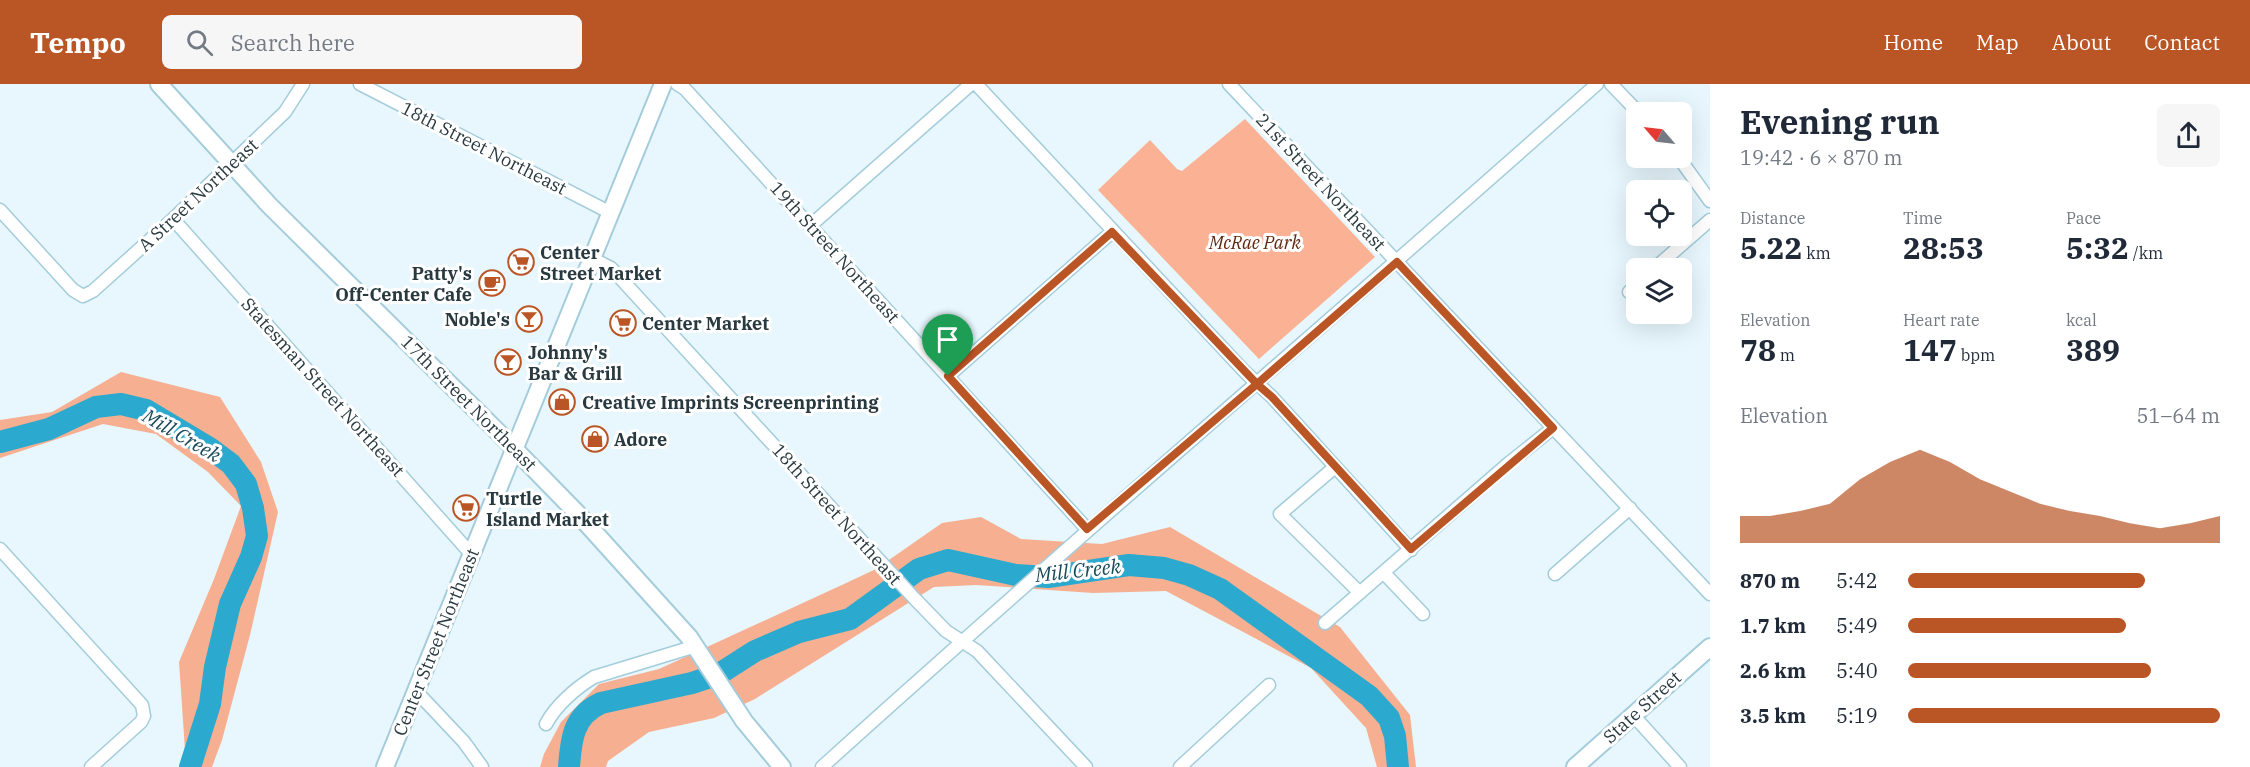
<!DOCTYPE html>
<meta charset="utf-8">
<style>
body{margin:0;font-family:"IBM Plex Serif",serif;background:#f6f6f7;color:#1f2937;height:100vh;display:flex;flex-direction:column;font-size:22px;white-space:nowrap}
*{box-sizing:border-box;margin:0}
p{font-size:20px;color:#747a83}
.icon{flex:none;width:33px;height:33px;fill:none;stroke:currentColor;stroke-width:2;stroke-linecap:round;stroke-linejoin:round}
.map{position:relative;flex:1;overflow:hidden}
.side{display:flex;flex-direction:column;background:#fff;width:540px}
.side>*{flex:none}
.needle{width:39px;rotate:298deg}
.tools{position:absolute;left:1626px;top:18px;display:grid;gap:12px}
.tools a{display:grid;place-items:center;width:66px;height:66px;border-radius:9px;background:#fff;box-shadow:0 6px 24px #0002;font-size:30px}
.pin{position:absolute;display:grid;place-items:center;width:51px;height:51px;color:#fff;margin:-62px -26px;border-radius:50% 50% 50% 0;rotate:-45deg;box-shadow:0 0 6px #0007}
.pin .icon{rotate:45deg}
.round{display:grid;place-items:center;flex:none;width:63px;height:63px;border-radius:9px;background:#f6f6f7}
.headline{display:flex;align-items:center;justify-content:space-between;height:102px;padding:0 30px}
h1{font-size:33px;font-weight:700;line-height:45px}
.stats{display:grid;grid-template-columns:repeat(3,1fr);gap:9px;height:102px;padding:6px 30px}
.stats div{display:grid;align-content:center}
.stats b{font-size:30px;font-weight:700}
.stats small{font-size:16px;font-weight:400}
.stats p{font-size:16px}
.chart{height:168px;padding:12px 30px}
.chart p{display:flex;justify-content:space-between}
.chart svg{width:100%;height:108px;margin-top:6px;fill:#ba5525;opacity:.7}
ul{padding:0 30px;list-style:none;font-size:20px}
li{display:grid;grid-template-columns:96px 72px 1fr;align-items:center;height:45px}
li i{height:15px;border-radius:8px;background:#ba5525}
header{display:flex;align-items:center;gap:36px;box-sizing:border-box;height:84px;padding:0 30px;background:#ba5525;color:#fff}
header strong{font-size:28px}
nav{display:flex;gap:33px;margin-inline-start:auto;font-size:21px}
.search{width:420px;height:54px;background:#f6f6f7;display:flex;align-items:center;gap:15px;box-sizing:border-box;padding:0 21px;border-radius:9px;color:#747a83;font-size:22px}
main{display:flex;flex:1;min-height:0}
.map>svg:first-child{display:block}
.green{fill:#fbb193}
.forest{fill:#f6af91}
.lines{fill:none;stroke-linecap:round;stroke-linejoin:round}
.river{stroke:#2ba9ce;stroke-width:22}
.minor-casing{stroke:#a4ccdb;stroke-width:15}
.secondary-casing{stroke:#a4ccdb;stroke-width:20}
.minor{stroke:#fff;stroke-width:12}
.secondary{stroke:#fff;stroke-width:16}
.route-casing{stroke:#fff;stroke-width:12}
.route{stroke:#ba5525;stroke-width:8}
.labels{text-anchor:middle;dominant-baseline:central;stroke-width:6;stroke-linejoin:round;paint-order:stroke}
.street-label{font-size:18px;fill:#28393f;stroke:#fff}
.park-label{font-size:18px;font-style:italic;fill:#60290f;stroke:#fff}
.poi-label{font-size:18px;font-weight:bold;fill:#28393f;stroke:#fff;text-anchor:start}
.water-label{font-size:20px;font-style:italic;fill:#184a5a;stroke:#fff}
</style>
<header>
<strong>Tempo</strong>
<div class="search"><svg class="icon" aria-label="search" viewBox="0 0 24 24"><circle cx="10" cy="10" r="6"/><path d="M15 15l6 6"/></svg>Search here</div>
<nav><a>Home</a><a>Map</a><a>About</a><a>Contact</a></nav>
</header>
<main>
<div class="map">
<svg width="1710" height="683" viewBox="0 0 1710 683">
<rect width="100%" height="100%" fill="#e7f7fd"/>
<!-- green -->
<path class="green" d="M1245,35L1375,173L1259,275L1098,106L1150,56L1177,85L1182,87Z"/>
<!-- forest -->
<path class="forest" d="M121,288L220,313L261,378L278,428L250,551L222,656L212,683H180L185,666L179,578L214,495L241,422L208,388L156,350L103,340L0,374V336L52,328Z
M981,433L1021,455L1102,460L1170,443L1340,543L1410,631L1416,683H1377L1366,644L1311,584L1166,507L1093,509L976,501L934,503L755,615L714,634L649,648L608,677L606,683H540L544,670L561,638L599,600L659,585L844,500L876,485L942,439Z"/>
<g class="lines">
<!-- river -->
<path class="river" d="M0,358L49,345L96,323L121,320L146,326L211,365L231,380L246,400L253,424L257,452L251,473L230,520L215,583L210,620L190,683
M569,683C571,655 573,632 601,619L692,599L719,590L755,567L799,548L850,535L919,485L948,476L1016,491L1048,493L1129,481L1164,484L1189,491L1220,505L1369,612L1389,634L1395,652L1398,683"/>
<!-- minor casing -->
<g class="minor-casing">
<path id="minor" d="M360,0L609,128
M677,0L685,5L1087,445
M976,0L1245,288L1272,313L1411,466
M1229,0L1710,510
M1611,0L1638,28
M1679,74L1710,117
M0,126L73,206L83,212L93,207L173,135L285,28L303,0
M173,135L472,471
M811,141L971,0
M591,174L611,184L914,514L946,547L977,567L1086,683
M1655,184L1710,136
M1629,208L1636,201
M948,292L1112,148
M1335,383L1280,430L1360,509
M0,465L142,621L144,632L141,638L91,683
M1384,489L1423,530
M1555,490L1630,424
M1325,539L1509,379L1553,344
M416,607L464,658L482,683
M1633,631L1680,683
M546,640C556,621 576,604 594,593L696,562
M822,683C1077,452 1340,229 1597,0
M1180,683L1269,601"/>
</g>
<!-- secondary casing -->
<g class="secondary-casing">
<path id="secondary" d="M159,0L269,121L499,349L577,429L689,553L744,637L782,683
M385,683L663,0
M1575,683L1710,563"/>
</g>
<!-- minor -->
<use href="#minor" class="minor"/>
<!-- secondary -->
<use href="#secondary" class="secondary"/>
</g>
<g class="lines">
<!-- route casing -->
<g class="route-casing">
<path id="route" d="M948,292L1087,445L1257,300L1272,313L1411,465L1553,344L1397,178L1257,300L1112,148L948,292"/>
</g>
<!-- route -->
<use href="#route" class="route"/>
</g>
<!-- icons -->
<defs>
<g id="supermarket-ring" transform="scale(1.35)"><circle r="9.5" fill="#fff" stroke="#ba5525" stroke-width="1.5"/><path d="M-6-5.5h2.5l.6 2H6L4.5 2H-2.5L-4.4-4H-6ZM-1.5 3.2a1.3 1.3 0 1 0 .1 0ZM3 3.2a1.3 1.3 0 1 0 .1 0Z" fill="#ba5525"/></g>
<g id="cafe-ring" transform="scale(1.35)"><circle r="9.5" fill="#fff" stroke="#ba5525" stroke-width="1.5"/><path d="M-5.5-4.5H6V0H3Q3 3.5 0 3.5H-2.5Q-5.5 3.5-5.5 0ZM3-3.2v2h1.7v-2ZM-6 4.5H4V6H-6Z" fill="#ba5525"/></g>
<g id="bar-ring" transform="scale(1.35)"><circle r="9.5" fill="#fff" stroke="#ba5525" stroke-width="1.5"/><path d="M-6-5H6L.8 .8V4.5H3.5V6h-7V4.5H-.8V.8Z" fill="#ba5525"/></g>
<g id="shop-ring" transform="scale(1.35)"><circle r="9.5" fill="#fff" stroke="#ba5525" stroke-width="1.5"/><path d="M-5-2.5h2.3a2.7 3.5 0 0 1 5.4 0H5L5.5 6h-11ZM-1.5-2.5h3a1.5 2.3 0 0 0-3 0Z" fill="#ba5525"/></g>
</defs>
<g fill-rule="evenodd">
<use href="#supermarket-ring" x="521" y="178"/>
<use href="#cafe-ring" x="492" y="199"/>
<use href="#bar-ring" x="529" y="235"/>
<use href="#supermarket-ring" x="623" y="239"/>
<use href="#bar-ring" x="508" y="278"/>
<use href="#shop-ring" x="562" y="318"/>
<use href="#shop-ring" x="595" y="355"/>
<use href="#supermarket-ring" x="466" y="424"/>
</g>
<g class="labels">
<!-- street labels -->
<g class="street-label">
<text transform="translate(484 64) rotate(27)">18th Street Northeast</text>
<text transform="translate(1321 98) rotate(47)">21st Street Northeast</text>
<text transform="translate(198 111) rotate(-43)">A Street Northeast</text>
<text transform="translate(835 168) rotate(48)">19th Street Northeast</text>
<text transform="translate(323 303) rotate(48)">Statesman Street Northeast</text>
<text transform="translate(469 319) rotate(45)">17th Street Northeast</text>
<text transform="translate(837 430) rotate(48)">18th Street Northeast</text>
<text transform="translate(436 558) rotate(-68)">Center Street Northeast</text>
<text transform="translate(1642 623) rotate(-42)">State Street</text>
</g>
<!-- park labels -->
<g class="park-label">
<text x="1255" y="158">McRae Park</text>
</g>
<!-- poi labels -->
<g class="poi-label">
<text x="540" y="168">Center<tspan x="540" dy="21">Street Market</tspan></text>
<text x="472" y="189" text-anchor="end">Patty's<tspan x="472" dy="21">Off-Center Cafe</tspan></text>
<text x="510" y="235" text-anchor="end">Noble's</text>
<text x="642" y="239">Center Market</text>
<text x="528" y="268">Johnny's<tspan x="528" dy="21">Bar &amp; Grill</tspan></text>
<text x="582" y="318">Creative Imprints Screenprinting</text>
<text x="614" y="355">Adore</text>
<text x="486" y="414">Turtle<tspan x="486" dy="21">Island Market</tspan></text>
</g>
<!-- water labels -->
<g class="water-label">
<text transform="translate(182 351) rotate(30)">Mill Creek</text>
<text transform="translate(1078 486) rotate(-6)">Mill Creek</text>
</g>
</g>
</svg>
<div class="tools">
<a><svg class="needle" viewBox="-14 -14 28 28"><path d="M0-13l5 13h-10z" fill="#e53935"/><path d="M0 13l5-13h-10z" fill="#747a83"/></svg></a>
<a><svg class="icon" aria-label="locate" viewBox="0 0 24 24"><circle cx="12" cy="12" r="6"/><path d="M12 2v4M12 18v4M2 12h4M18 12h4"/></svg></a>
<a><svg class="icon" aria-label="layers" viewBox="0 0 24 24"><path d="M12 4l9 5-9 5-9-5zM3 14l9 5 9-5"/></svg></a>
</div>
<div class="pin" style="left:948px;top:292px;background:#1e9e55"><svg class="icon" aria-label="arrive" viewBox="0 0 24 24"><path d="M6 21V4h12l-3 4 3 4H6"/></svg></div>
</div>
<section class="side">
<div class="headline"><div><h1>Evening run</h1><p>19:42 · 6 × 870 m</p></div><a class="round"><svg class="icon" aria-label="share" viewBox="0 0 24 24"><path d="M12 15V3M7 8l5-5 5 5M5 13v7h14v-7"/></svg></a></div>
<div class="stats">
<div><p>Distance</p><b>5.22<small> km</small></b></div>
<div><p>Time</p><b>28:53</b></div>
<div><p>Pace</p><b>5:32<small> /km</small></b></div>
</div>
<div class="stats">
<div><p>Elevation</p><b>78<small> m</small></b></div>
<div><p>Heart rate</p><b>147<small> bpm</small></b></div>
<div><p>kcal</p><b>389</b></div>
</div>
<div class="chart"><p><span>Elevation</span>51–64 m</p>
<svg viewBox="0 0 160 44" preserveAspectRatio="none"><path d="M0 44V33L10 33L20 31L30 28L40 18L50 11L60 6L70 11L80 18L90 23L100 28L110 31L120 33L130 36L140 38L150 36L160 33V44z"/></svg>
</div>
<ul>
<li><b>870 m</b>5:42<i style="width:76%"></i></li>
<li><b>1.7 km</b>5:49<i style="width:70%"></i></li>
<li><b>2.6 km</b>5:40<i style="width:78%"></i></li>
<li><b>3.5 km</b>5:19<i style="width:100%"></i></li>
</ul>
</section>
</main>
